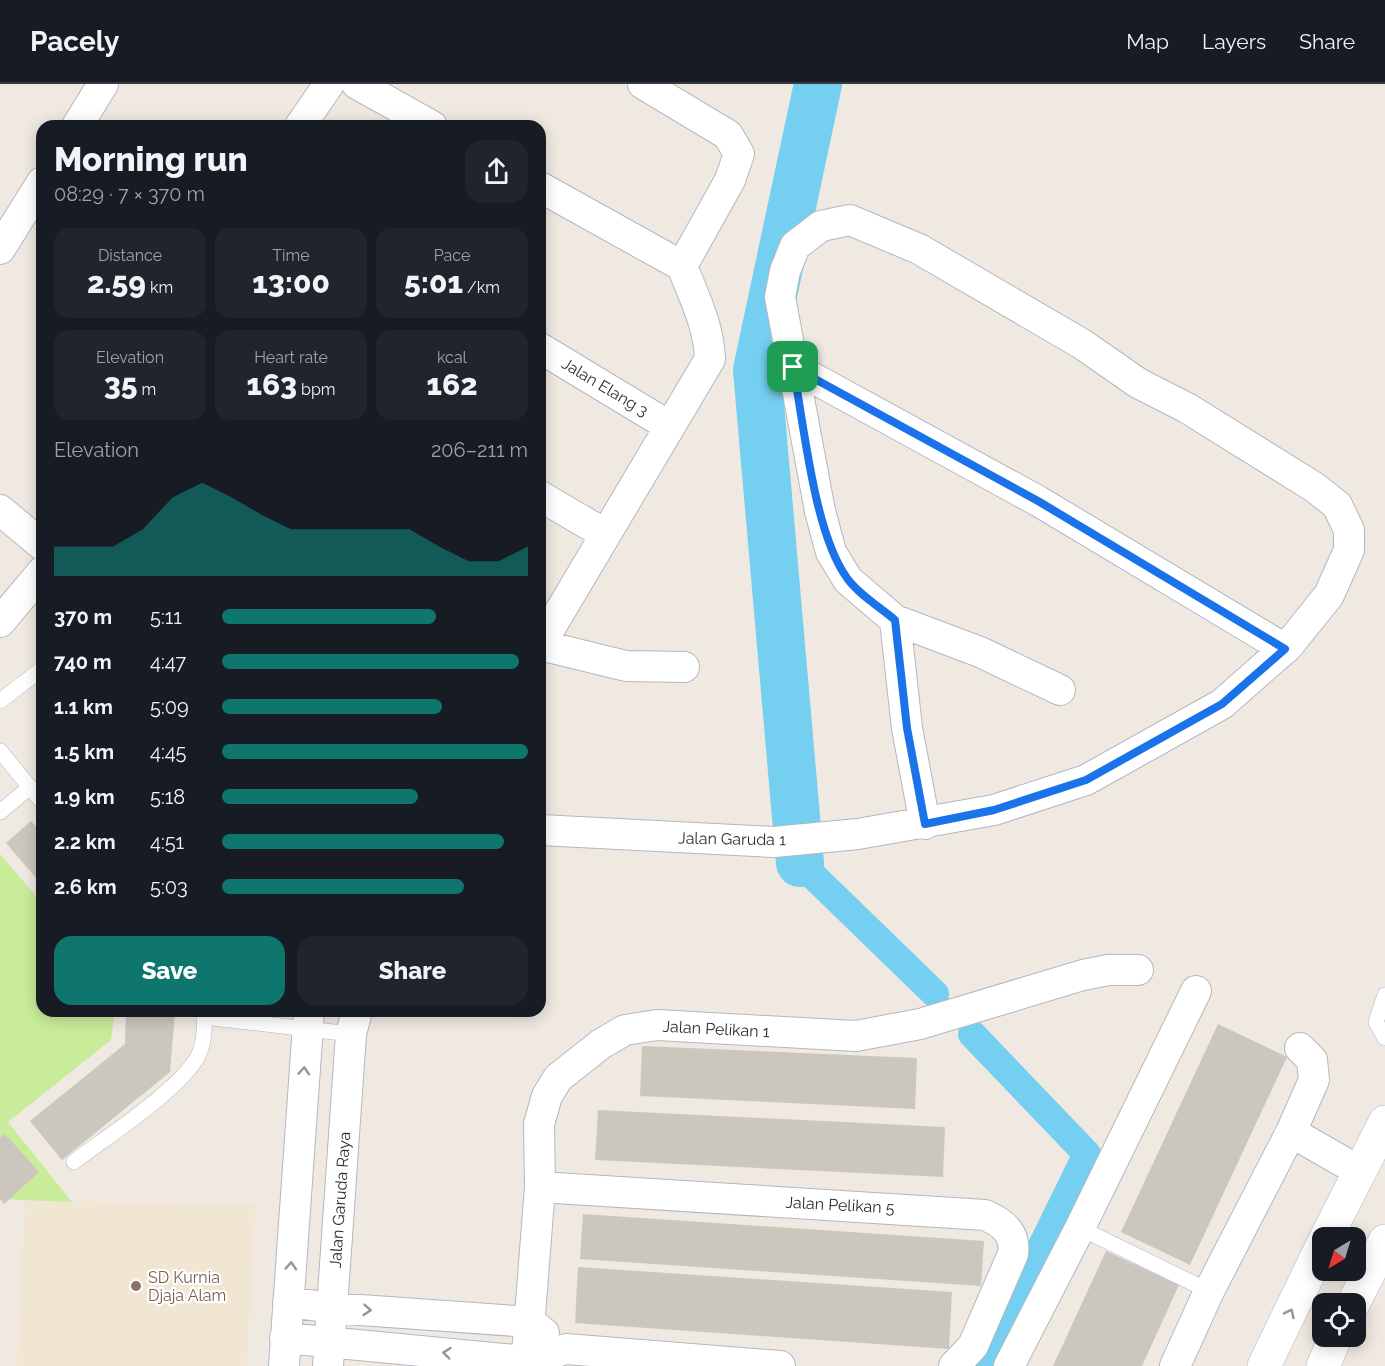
<!DOCTYPE html>
<meta charset="utf-8">
<style>
body{margin:0;font-family:Raleway,sans-serif;background:#20242c;color:#f1f3f6;height:100vh;display:flex;flex-direction:column;font-size:22px;white-space:nowrap}
*{box-sizing:border-box;margin:0}
p{font-size:20px;color:#9ea1a6}
.icon{flex:none;width:33px;height:33px;fill:none;stroke:currentColor;stroke-width:2;stroke-linecap:round;stroke-linejoin:round}
.map{position:relative;flex:1;overflow:hidden}
.drawer{position:absolute;left:36px;top:36px;width:510px;height:897px;display:flex;flex-direction:column;background:#171b24;border-radius:18px;box-shadow:0 3px 15px #0003}
.drawer>*{flex:none}
.needle{width:39px;rotate:218deg}
.buttons{position:absolute;left:1312px;top:1143px;display:grid;gap:12px}
.buttons a{display:grid;place-items:center;width:54px;height:54px;border-radius:12px;background:#171b24;box-shadow:0 3px 15px #0003;font-size:30px}
.pin{position:absolute;display:grid;place-items:center;width:51px;height:51px;color:#fff;margin:-26px;border-radius:12px;box-shadow:0 3px 9px #0006}
.round{display:grid;place-items:center;flex:none;width:63px;height:63px;border-radius:18px;background:#20242c}
.headline{display:flex;align-items:center;justify-content:space-between;height:102px;padding:0 18px}
h1{font-size:33px;font-weight:800;line-height:45px}
.metrics{display:grid;grid-template-columns:repeat(3,1fr);gap:9px;height:102px;padding:6px 18px}
.metrics div{display:grid;align-content:center;border-radius:15px;background:#20242c;text-align:center}
.metrics b{font-size:30px;font-weight:800}
.metrics small{font-size:16px;font-weight:400}
.metrics p{font-size:16px}
.chart{height:168px;padding:12px 18px}
.chart p{display:flex;justify-content:space-between}
.chart svg{width:100%;height:108px;margin-top:6px;fill:#0f766e;opacity:.7}
.primary-button{display:flex;gap:12px;margin-top:auto;padding:12px 18px}
.primary-button a{flex:1;height:69px;border-radius:18px;background:#0f766e;color:#fff;font-size:24px;font-weight:800;line-height:69px;text-align:center}
.primary-button a+a{background:#20242c;color:#f1f3f6}
ul{padding:0 18px;list-style:none;font-size:20px}
li{display:grid;grid-template-columns:96px 72px 1fr;align-items:center;height:45px}
li i{height:15px;border-radius:8px;background:#0f766e}
header{display:flex;align-items:center;gap:36px;box-sizing:border-box;height:84px;padding:0 30px;background:#171b24;border-bottom:2px solid #363941}
header strong{font-size:28px}
nav{display:flex;gap:33px;margin-inline-start:auto;font-size:21px}
.map>svg:first-child{display:block}
.education{fill:#f0e6d1}
.pitch{fill:#c9ec9a}
.lines{fill:none;stroke-linecap:round;stroke-linejoin:round}
.canal{stroke:#75cff0;stroke-width:28}
.river{stroke:#75cff0;stroke-width:48}
.building{fill:#cbc7bf}
.lane-casing{stroke:#b4b7c1;stroke-width:16}
.street-casing{stroke:#b4b7c1;stroke-width:32}
.secondary-casing{stroke:#b4b7c1;stroke-width:34}
.lane{stroke:#fff;stroke-width:15}
.street{stroke:#fff;stroke-width:30}
.secondary{stroke:#fff;stroke-width:33}
.oneway{stroke:#969696}
.route-casing{stroke:#fff;stroke-width:12}
.route{stroke:#1a73e8;stroke-width:8}
.education-dot{fill:#8d6e63;stroke:#fff;stroke-width:2}
.labels{text-anchor:middle;dominant-baseline:central;stroke-width:4.5;stroke-linejoin:round;paint-order:stroke}
.street-label{font-size:16px;fill:#2e2e2e;stroke:#fff}
.education-label{font-size:16px;fill:#785e54;stroke:#fff;text-anchor:start}
</style>
<header>
<strong>Pacely</strong>
<nav><a>Map</a><a>Layers</a><a>Share</a></nav>
</header>
<div class="map">
<svg width="1385" height="1282" viewBox="0 0 1385 1282">
<rect width="100%" height="100%" fill="#efe9e1"/>
<!-- education -->
<path class="education" d="M25,1116L255,1122L247,1282H17Z"/>
<!-- pitch -->
<path class="pitch" d="M0,770L42,819V927H115L111,956L8,1038L72,1118L0,1115Z"/>
<g class="lines">
<!-- canal -->
<path class="canal" d="M800,779L935,910
M972,950L1087,1070L983,1282"/>
<!-- river -->
<path class="river" d="M800,779L757,286L818,0"/>
</g>
<!-- building -->
<path class="building" d="M31,737L42,749V801L6,759Z
M126,927H175L170,988L62,1076L30,1037L125,960Z
M1218,940L1287,973L1190,1181L1121,1148Z
M642,962L917,974L915,1025L640,1012Z
M598,1026L945,1043L943,1093L595,1076Z
M5,1050L39,1088L4,1120L0,1115V1054Z
M583,1130L984,1157L981,1202L580,1175Z
M1106,1167L1179,1201L1142,1282H1053Z
M578,1183L952,1208L949,1265L575,1239Z"/>
<g class="lines">
<!-- lane casing -->
<g class="lane-casing">
<path id="lane" d="M0,617L42,585
M0,667L42,718
M0,728L30,703
M1385,911L1376,938L1385,954
M204,933L351,950
M74,1078C106,1053 180,1006 198,972C204,960 206,941 203,927
M1080,1144L1209,1207"/>
</g>
<!-- street casing -->
<g class="street-casing">
<path id="street" d="M357,0L432,42
M77,42L103,0
M300,42L329,0
M540,103L682,182
M0,165L42,98
M540,264L669,342
M793,283L1038,417L1285,565
M540,412L605,450
M0,426L42,461
M895,536L907,644L925,740
M0,538L42,488
M540,561L710,275C709,242 694,213 682,182L730,96L739,70L728,51L643,0
M540,561L626,582L684,583
M540,746L774,758L858,750L994,726L1086,696L1222,620L1288,562L1329,511L1349,466V446L1337,421L1314,403L1187,324L1138,299L1082,260L919,165L850,136L821,142L795,162L785,187L780,213L820,427L831,468L848,496L895,536L980,568L1060,606
M1291,1048L1359,1087
M540,1103L985,1131C1003,1139 1016,1149 1013,1170L973,1262L954,1282
M288,1218L332,1224L530,1238L544,1249
M285,1254L526,1277L566,1265L780,1282
M284,1282L309,927
M328,1282L351,950L357,927
M526,1282L540,1103L539,1040L547,1012L558,994L601,960L625,946L657,941L856,952L920,940L1083,891L1108,886H1138
M1009,1282L1080,1144L1196,907
M1175,1282L1209,1207L1291,1048L1314,996L1312,976L1300,964"/>
</g>
<!-- secondary casing -->
<g class="secondary-casing">
<path id="secondary" d="M1326,1154L1385,1038
M1353,1220L1385,1157
M1264,1282L1323,1160
M1323,1282L1336,1252"/>
</g>
<!-- lane -->
<use href="#lane" class="lane"/>
<!-- street -->
<use href="#street" class="street"/>
<!-- secondary -->
<use href="#secondary" class="secondary"/>
</g>
<!-- one-way arrows -->
<defs><path id="oneway-chevron" d="M-2-3.5L2.5 0L-2 3.5" fill="none" stroke-width="1.6" stroke-linecap="round" stroke-linejoin="round" transform="scale(1.5)"/></defs>
<g class="oneway">
<use href="#oneway-chevron" transform="translate(304 987) rotate(-86)"/>
<use href="#oneway-chevron" transform="translate(291 1182) rotate(-86)"/>
<use href="#oneway-chevron" transform="translate(367 1226) rotate(4)"/>
<use href="#oneway-chevron" transform="translate(1290 1229) rotate(-64)"/>
<use href="#oneway-chevron" transform="translate(447 1269) rotate(-174)"/>
</g>
<g class="lines">
<!-- route casing -->
<g class="route-casing">
<path id="route" d="M793,283L1038,417L1285,565L1222,620L1086,696L994,726L925,740L907,644L895,536C880,523 858,510 847,494C814,449 804,340 793,283Z"/>
</g>
<!-- route -->
<use href="#route" class="route"/>
</g>
<!-- markers -->
<circle class="education-dot" cx="136" cy="1202" r="6"/>
<g class="labels">
<!-- street labels -->
<g class="street-label">
<text transform="translate(605 303) rotate(31)">Jalan Elang 3</text>
<text transform="translate(732 755) rotate(1)">Jalan Garuda 1</text>
<text transform="translate(716 945) rotate(3)">Jalan Pelikan 1</text>
<text transform="translate(340 1116) rotate(-86)">Jalan Garuda Raya</text>
<text transform="translate(840 1121) rotate(3)">Jalan Pelikan 5</text>
</g>
<!-- education labels -->
<g class="education-label">
<text x="148" y="1193">SD Kurnia<tspan x="148" dy="18">Djaja Alam</tspan></text>
</g>
</g>
</svg>
<div class="buttons">
<a><svg class="needle" viewBox="-14 -14 28 28"><path d="M0-13l5 13h-10z" fill="#e53935"/><path d="M0 13l5-13h-10z" fill="#9ea1a6"/></svg></a>
<a><svg class="icon" aria-label="locate" viewBox="0 0 24 24"><circle cx="12" cy="12" r="6"/><path d="M12 2v4M12 18v4M2 12h4M18 12h4"/></svg></a>
</div>
<div class="pin" style="left:793px;top:283px;background:#1e9e55"><svg class="icon" aria-label="arrive" viewBox="0 0 24 24"><path d="M6 21V4h12l-3 4 3 4H6"/></svg></div>
<section class="drawer">
<div class="headline"><div><h1>Morning run</h1><p>08:29 · 7 × 370 m</p></div><a class="round"><svg class="icon" aria-label="share" viewBox="0 0 24 24"><path d="M12 15V3M7 8l5-5 5 5M5 13v7h14v-7"/></svg></a></div>
<div class="metrics">
<div><p>Distance</p><b>2.59<small> km</small></b></div>
<div><p>Time</p><b>13:00</b></div>
<div><p>Pace</p><b>5:01<small> /km</small></b></div>
</div>
<div class="metrics">
<div><p>Elevation</p><b>35<small> m</small></b></div>
<div><p>Heart rate</p><b>163<small> bpm</small></b></div>
<div><p>kcal</p><b>162</b></div>
</div>
<div class="chart"><p><span>Elevation</span>206–211 m</p>
<svg viewBox="0 0 160 44" preserveAspectRatio="none"><path d="M0 44V32L10 32L20 32L30 25L40 12L50 6L60 12L70 19L80 25L90 25L100 25L110 25L120 25L130 32L140 38L150 38L160 32V44z"/></svg>
</div>
<ul>
<li><b>370 m</b>5:11<i style="width:70%"></i></li>
<li><b>740 m</b>4:47<i style="width:97%"></i></li>
<li><b>1.1 km</b>5:09<i style="width:72%"></i></li>
<li><b>1.5 km</b>4:45<i style="width:100%"></i></li>
<li><b>1.9 km</b>5:18<i style="width:64%"></i></li>
<li><b>2.2 km</b>4:51<i style="width:92%"></i></li>
<li><b>2.6 km</b>5:03<i style="width:79%"></i></li>
</ul>
<div class="primary-button"><a>Save</a><a>Share</a></div>
</section>
</div>
